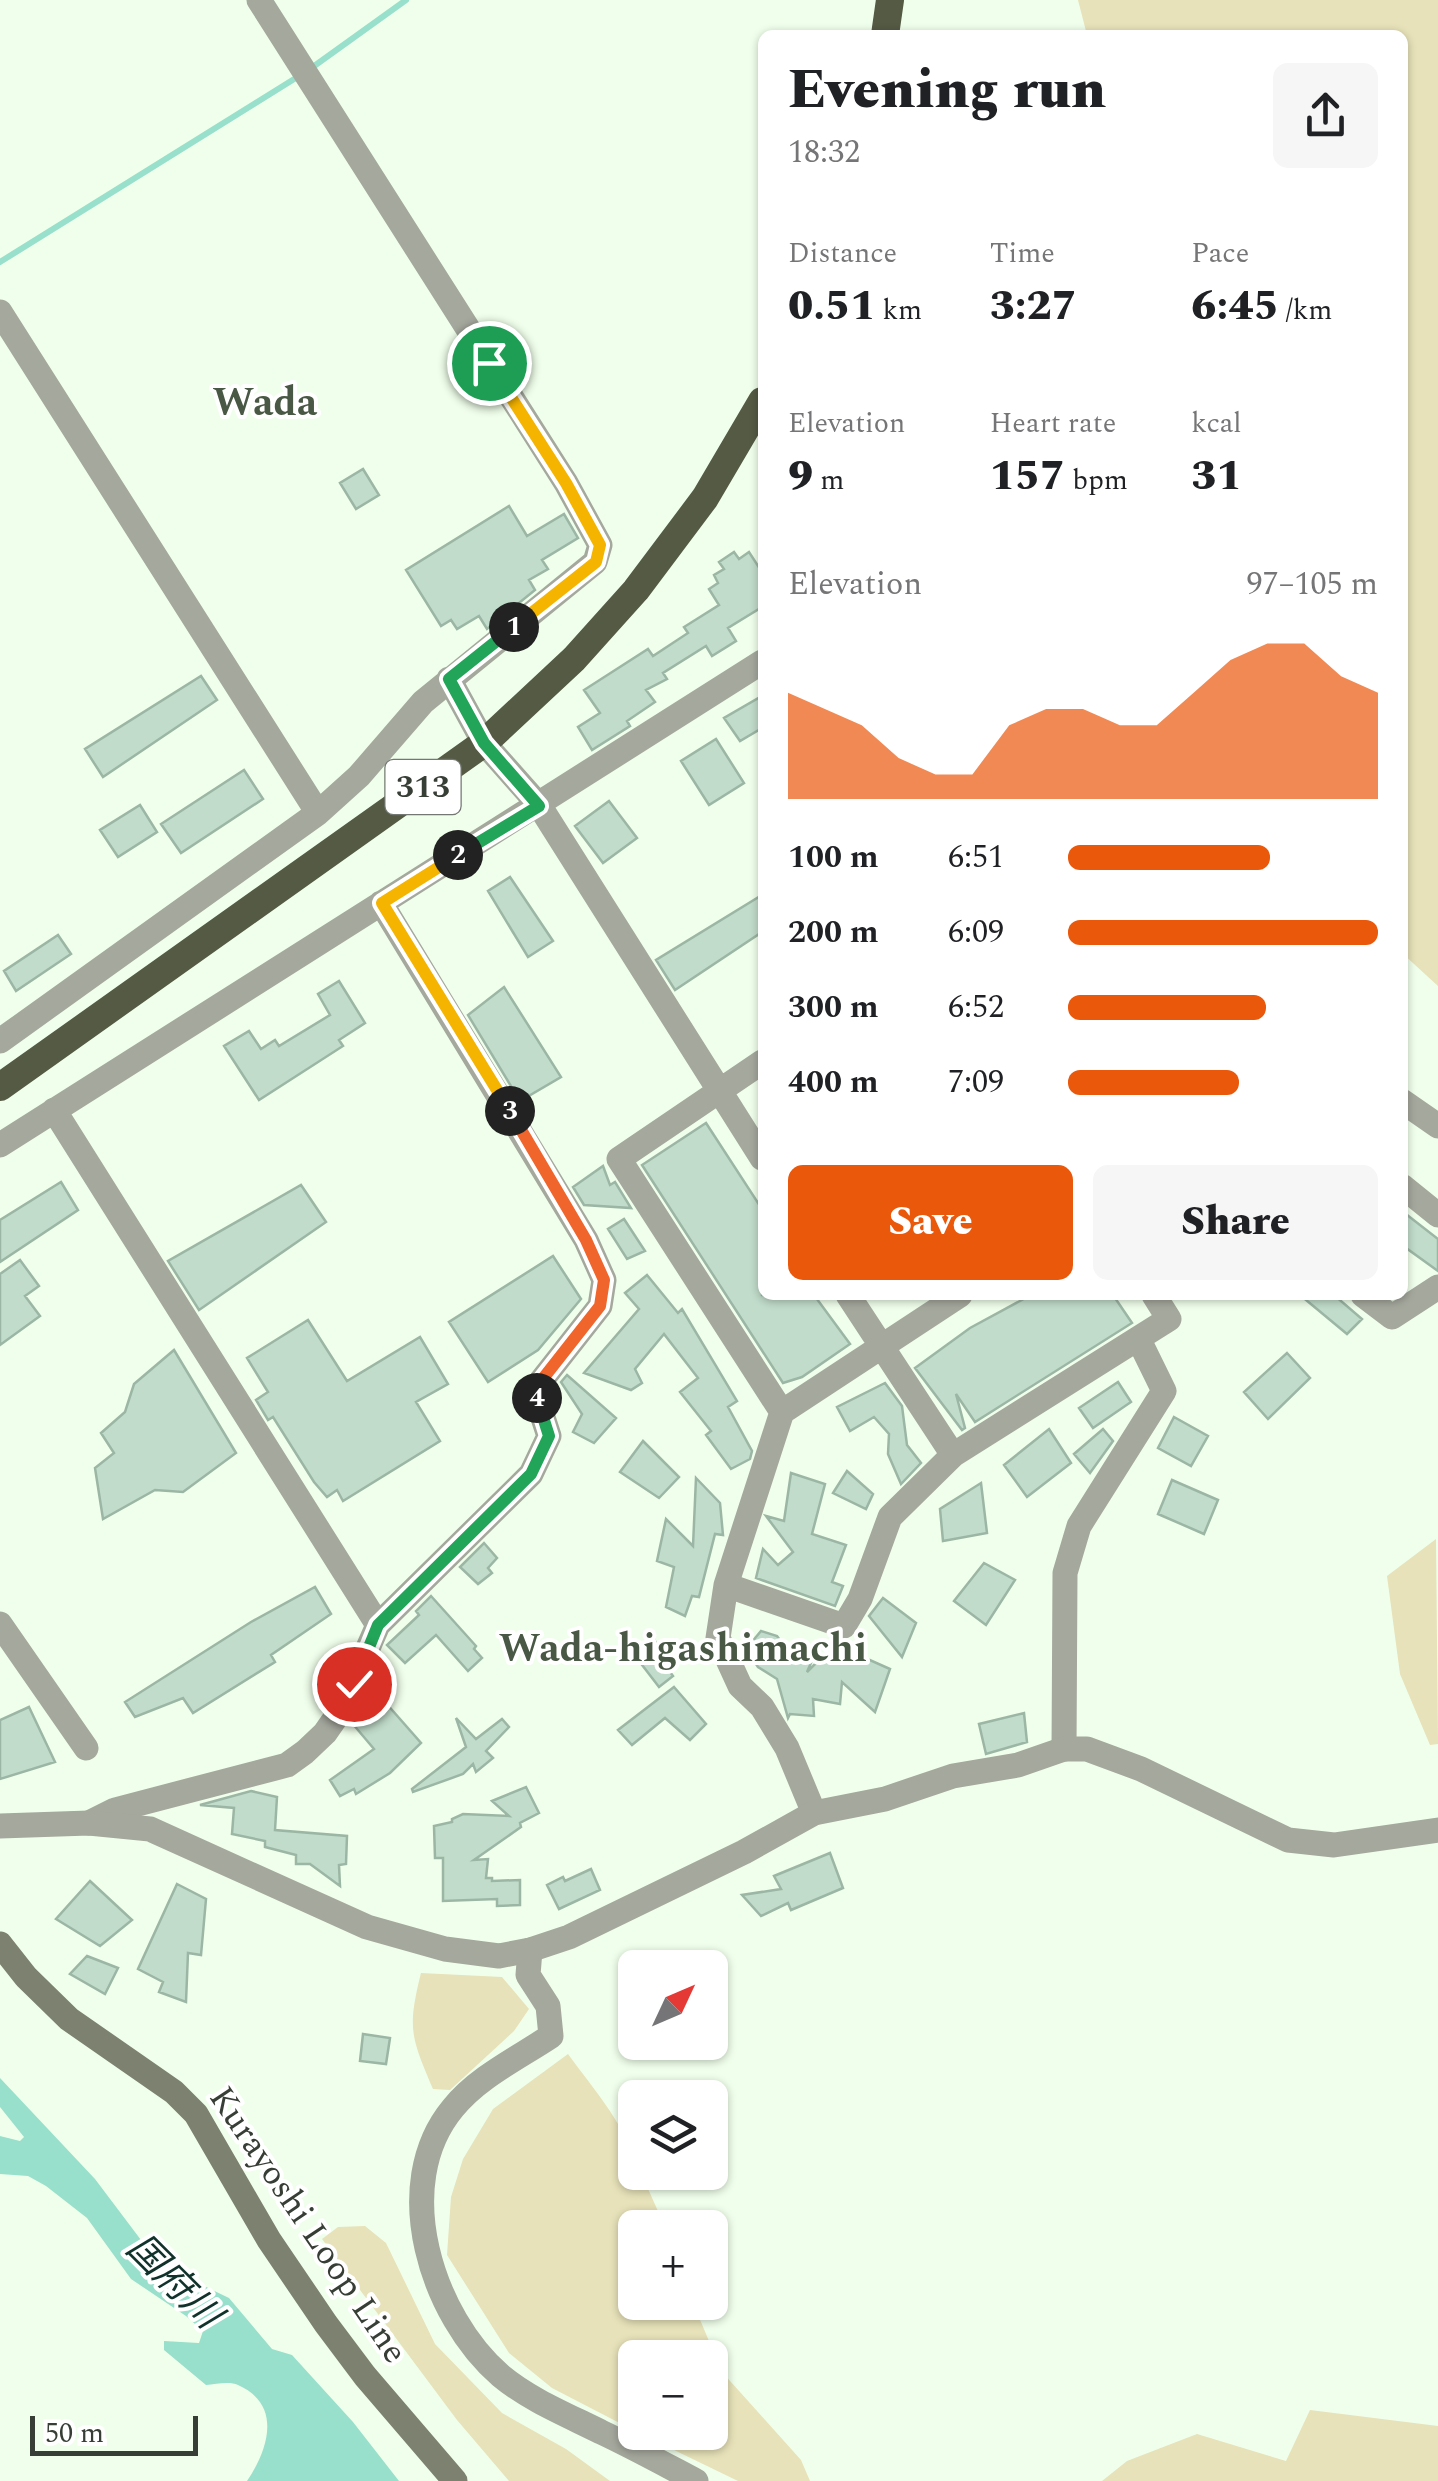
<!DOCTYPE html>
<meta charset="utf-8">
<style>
body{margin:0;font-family:Spectral,"Noto Sans JP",serif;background:#f6f6f6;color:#202124;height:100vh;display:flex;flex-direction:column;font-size:38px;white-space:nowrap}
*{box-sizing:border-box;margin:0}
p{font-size:32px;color:#757577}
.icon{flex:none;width:55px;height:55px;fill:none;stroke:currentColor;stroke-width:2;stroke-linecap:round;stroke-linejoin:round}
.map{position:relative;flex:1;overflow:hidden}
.panel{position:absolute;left:758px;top:30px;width:650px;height:1270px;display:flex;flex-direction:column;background:#fff;border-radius:15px;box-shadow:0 2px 8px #0004}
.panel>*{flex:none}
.needle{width:65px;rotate:46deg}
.tools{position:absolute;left:618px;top:1950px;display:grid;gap:20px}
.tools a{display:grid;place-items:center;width:110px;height:110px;border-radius:15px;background:#fff;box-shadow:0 2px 8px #0004;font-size:50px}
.scale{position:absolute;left:30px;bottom:25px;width:168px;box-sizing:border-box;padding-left:10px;border:5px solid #373e35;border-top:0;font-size:28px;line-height:35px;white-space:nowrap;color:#373e35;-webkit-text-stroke:8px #fff;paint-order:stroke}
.pin{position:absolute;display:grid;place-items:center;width:85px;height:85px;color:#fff;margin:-42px;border:5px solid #fff;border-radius:50%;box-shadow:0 2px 10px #0007}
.km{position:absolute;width:50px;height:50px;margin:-25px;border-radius:50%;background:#222;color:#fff;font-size:28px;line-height:50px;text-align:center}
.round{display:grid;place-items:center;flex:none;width:105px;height:105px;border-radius:15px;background:#f6f6f6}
.head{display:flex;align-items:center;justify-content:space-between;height:170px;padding:0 30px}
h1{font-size:55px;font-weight:800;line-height:75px}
.stats{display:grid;grid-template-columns:repeat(3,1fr);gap:15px;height:170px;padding:10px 30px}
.stats div{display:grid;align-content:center}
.stats b{font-size:42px;font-weight:800}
.stats small{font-size:28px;font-weight:400}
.stats p{font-size:28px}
.chart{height:280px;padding:20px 30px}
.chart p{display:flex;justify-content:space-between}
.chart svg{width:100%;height:180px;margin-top:10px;fill:#ea580c;opacity:.7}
.button{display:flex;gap:20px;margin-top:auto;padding:20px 30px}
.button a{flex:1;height:115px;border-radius:15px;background:#ea580c;color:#fff;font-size:40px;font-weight:800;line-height:115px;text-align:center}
.button a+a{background:#f6f6f6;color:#202124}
ul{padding:0 30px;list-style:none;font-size:32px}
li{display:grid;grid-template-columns:160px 120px 1fr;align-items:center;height:75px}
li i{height:25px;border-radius:12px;background:#ea580c}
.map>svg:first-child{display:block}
.green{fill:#e7e2b9}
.water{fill:#98e0cb}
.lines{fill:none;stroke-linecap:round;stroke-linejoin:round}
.stream{stroke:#98e0cb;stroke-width:6}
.building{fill:#c1dcca;stroke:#9cb6a5;stroke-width:2.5}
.minor{stroke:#a5a89d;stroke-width:25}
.tertiary{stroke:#a5a89d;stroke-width:25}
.secondary{stroke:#7d8170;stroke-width:25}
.trunk{stroke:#545a44;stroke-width:28}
.split-1-casing{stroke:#fff;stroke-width:20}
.split-2-casing{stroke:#fff;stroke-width:20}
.split-3-casing{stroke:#fff;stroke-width:20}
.split-4-casing{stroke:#fff;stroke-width:20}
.split-5-casing{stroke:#fff;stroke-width:20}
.split-1{stroke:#f5b400;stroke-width:12}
.split-2{stroke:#22a559;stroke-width:12}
.split-3{stroke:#f5b400;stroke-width:12}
.split-4{stroke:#f0652b;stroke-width:12}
.split-5{stroke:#22a559;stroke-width:12}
.labels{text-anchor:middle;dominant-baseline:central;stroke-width:8;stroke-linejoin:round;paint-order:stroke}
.shield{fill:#fff;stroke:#737872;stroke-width:2.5}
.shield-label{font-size:32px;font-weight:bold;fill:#373e35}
.street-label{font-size:35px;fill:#373e35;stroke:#fff}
.water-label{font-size:38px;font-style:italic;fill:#10322a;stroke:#fff}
.quarter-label{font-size:40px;font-weight:bold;fill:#495844;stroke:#fff}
</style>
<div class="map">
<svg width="1438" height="2481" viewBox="0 0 1438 2481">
<rect width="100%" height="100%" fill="#f0ffeb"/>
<!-- green -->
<path class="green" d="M1078,0H1438V986L1402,953V35H1087Z
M1436,1539L1438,1744L1430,1745L1400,1674L1387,1576Z
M421,1973L502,1977L529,2009L514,2031L450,2090L433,2089C411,2037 407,2029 421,1973Z
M568,2054C590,2085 635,2135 635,2172L641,2173L665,2227L635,2228V2302L693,2303L722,2372L801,2460L810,2481H738L639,2433L710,2432V2358H635V2431L552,2388L509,2353L447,2255L451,2197L463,2159L493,2109Z
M365,2226L386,2243L435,2344L502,2413L566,2449L610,2481H509L457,2420L322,2239L338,2227Z
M1310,2410L1438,2426V2481H1102L1127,2461L1197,2434L1286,2461Z"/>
<!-- water -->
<path class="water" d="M0,2078L95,2179L141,2240L177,2261L200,2284L229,2298L272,2349L292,2355L353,2422L399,2481H247C268,2450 283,2405 238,2385C230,2381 216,2384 206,2385L164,2350V2341L199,2343L203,2331L186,2316L131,2279L87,2218L46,2186L28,2176L0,2174V2136L20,2141L24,2137L0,2107Z"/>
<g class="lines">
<!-- stream -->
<path class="stream" d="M310,69L406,0
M0,262L299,76"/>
</g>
<!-- building -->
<path class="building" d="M363,469L379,495L356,509L340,483Z
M509,506L527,536L564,514L578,538L542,560L548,569L529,580L535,590L487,629L479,616L457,629L451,620L441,626L406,570Z
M734,552L739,559L749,552L762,572V607L728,628L736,641L712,656L706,646L663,673L667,679L646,690L655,702L627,721L630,726L592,750L578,727L600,713L584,690L648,649L653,656L688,633L684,627L719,605L709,589L718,583L714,575L724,569L719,562Z
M201,676L217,700L103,777L85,749Z
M762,696V728L740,741L724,718Z
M716,739L744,783L709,805L681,761Z
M244,770L263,799L181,853L161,824Z
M609,801L637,838L603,863L575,826Z
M140,805L157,832L118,857L100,830Z
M510,877L553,941L528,957L488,891Z
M762,895V932L675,990L656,960Z
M58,935L71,954L16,991L4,971Z
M339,981L365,1023L339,1040L343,1046L259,1100L224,1046L249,1031L261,1049L275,1040L279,1046L330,1015L318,994Z
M504,987L561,1077L520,1101L468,1015Z
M706,1123L762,1209V1295H814L850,1344L802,1377L783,1383L642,1165Z
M603,1166L610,1185L615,1182L631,1208L584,1205L573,1187Z
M61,1182L78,1210L0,1262V1220Z
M301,1185L326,1222L199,1310L168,1261Z
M1402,1211L1438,1239V1271L1402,1245Z
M624,1219L645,1251L627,1259L608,1229Z
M553,1256L581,1299L538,1350L488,1382L449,1322Z
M20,1260L39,1286L25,1296L40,1316L0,1345V1274Z
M647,1275L678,1313L682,1309L737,1401L728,1407L752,1451L750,1459L731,1469L706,1435L711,1431L680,1392L698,1378L664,1334L635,1369L642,1383L631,1390L584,1373L639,1309L625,1293Z
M1031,1295H1113L1132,1323L975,1422L956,1394L965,1428L962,1430L915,1368L970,1328Z
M1300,1295H1334L1362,1319L1347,1334Z
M308,1320L347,1381L420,1337L448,1384L416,1402L440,1441L343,1501L337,1490L327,1497L314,1482L273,1417L268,1420L256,1400L268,1392L247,1358Z
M174,1350L236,1453L183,1492L155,1490L103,1519L95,1468L114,1453L101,1433L125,1412L134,1384Z
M1287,1353L1310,1378L1268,1419L1244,1392Z
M567,1375L616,1418L594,1443L573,1432L582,1414L561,1382Z
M1118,1382L1131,1402L1093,1428L1079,1408Z
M885,1383L902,1406L907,1445L921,1463L901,1484L888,1454L889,1434L874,1417L850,1431L837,1407Z
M1174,1417L1208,1436L1191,1466L1158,1448Z
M1049,1429L1071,1463L1027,1497L1004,1465Z
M1103,1429L1113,1441L1090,1473L1074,1454Z
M643,1441L679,1477L659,1498L620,1472Z
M847,1471L873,1494L866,1509L833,1493Z
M791,1473L825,1484L812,1534L846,1545L832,1582L843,1586L835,1606L756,1578L763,1549L778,1565L793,1552L766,1516L784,1521Z
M696,1478L720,1503L723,1535L715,1534L699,1597L692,1596L685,1616L666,1607L674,1567L657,1561L666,1519L693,1546Z
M1172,1480L1218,1500L1204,1534L1158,1514Z
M981,1483L987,1533L943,1541L940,1509Z
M484,1543L497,1558L488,1568L492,1573L478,1584L460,1567Z
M984,1563L1015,1580L986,1625L954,1601Z
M315,1587L331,1614L271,1655L275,1662L193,1713L183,1698L135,1717L125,1702L251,1622Z
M431,1596L476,1646L474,1649L482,1658L468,1671L436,1635L405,1663L387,1645L419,1615L416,1611Z
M883,1598L916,1623L902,1657L869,1616Z
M761,1631L777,1636L794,1659L814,1656L807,1672L824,1655L852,1652L890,1669L875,1712L842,1682L840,1704L813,1699L814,1716L790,1714L788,1718L777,1679L758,1667L746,1649Z
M654,1639L665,1659L662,1661L673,1676L659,1687L636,1657Z
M674,1687L706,1724L690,1740L665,1718L632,1745L618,1730Z
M378,1694L421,1743L390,1773L356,1794L354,1789L340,1796L330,1780L374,1749L352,1723L358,1713Z
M29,1707L55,1762L0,1779V1720Z
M1024,1713L1027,1742L986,1754L979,1724Z
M456,1718L476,1739L502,1719L509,1727L486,1751L493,1758L476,1772L473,1764L463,1774L413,1792L412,1789L466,1747Z
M526,1787L539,1813L520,1823L521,1827L474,1860L488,1859L486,1878H492V1881L520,1880V1905L497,1906V1899L443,1901V1858H435L434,1826L452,1822V1819L463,1814L509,1816L492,1801Z
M251,1791L277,1797L275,1830L347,1836L346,1864L339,1865L340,1886L310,1864H296V1855L265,1847V1841L232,1834L234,1808L200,1805Z
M830,1853L843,1888L791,1910L788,1903L761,1916L742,1895L781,1889L774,1876Z
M591,1869L600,1890L559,1909L547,1885L563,1877L565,1881Z
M90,1881L132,1920L100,1946L56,1919Z
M177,1884L206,1899L201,1955L188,1953L186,2002L159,1992L163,1982L138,1969Z
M87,1956L118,1968L105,1994L70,1974Z
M363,2034L390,2038L386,2064L360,2061Z"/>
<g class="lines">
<!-- minor -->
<path class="minor" d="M0,312L318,813
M449,679L484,743L539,805L762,1158
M0,1041L318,813L359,776L423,702L595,562L600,545L566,483L259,0
M762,1062L619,1159L782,1412
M1402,1101L1438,1126
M54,1110L378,1625
M0,1145L762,662
M1402,1186L1438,1215
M848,1295L953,1455
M1363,1295L1392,1317L1438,1287
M726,1585L844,1626L860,1599L890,1517L953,1455L1169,1319L1154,1295
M0,1624L86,1748
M1064,1749L1065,1573L1079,1526L1164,1391L1139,1340
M814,1813L787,1748L762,1707L740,1686L718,1638L726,1585L782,1412L960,1295
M89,1823L115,1810L287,1765L305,1752L325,1733L341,1710L378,1625L531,1474L549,1436L534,1390L600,1306L604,1280L586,1240L381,903
M530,1950L528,1975L548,2006L551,2036C518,2058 478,2077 453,2108C389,2185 432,2317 501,2376C530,2400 567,2415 601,2432C633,2447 664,2464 696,2481"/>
<!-- tertiary -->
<path class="tertiary" d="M0,1826L89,1823L150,1829L367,1927L445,1949L499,1956L530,1950L569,1937L744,1852L814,1813L885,1799L953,1776L1018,1765L1064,1749H1087L1141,1769L1288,1840L1334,1845L1438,1830"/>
<!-- secondary -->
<path class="secondary" d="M0,1944L26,1977L69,2019L174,2092L196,2114L269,2240L326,2324L365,2376L455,2481"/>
<!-- trunk -->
<path class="trunk" d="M885,35L890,0
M0,1087L484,743L574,659L636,590L705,498L762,401"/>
</g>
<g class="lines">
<!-- split-1 casing -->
<g class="split-1-casing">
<path id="split-1" d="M489,363L566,483L600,545L596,562L514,627"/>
</g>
<!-- split-2 casing -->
<g class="split-2-casing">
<path id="split-2" d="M458,855L539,806L484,743L449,679L514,627"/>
</g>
<!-- split-3 casing -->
<g class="split-3-casing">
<path id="split-3" d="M458,855L382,903L510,1111"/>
</g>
<!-- split-4 casing -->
<g class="split-4-casing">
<path id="split-4" d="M510,1111L586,1240L604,1280L600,1306L534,1390L537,1398"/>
</g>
<!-- split-5 casing -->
<g class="split-5-casing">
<path id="split-5" d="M354,1684L378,1625L531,1474L549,1436L537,1398"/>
</g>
<!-- split-1 -->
<use href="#split-1" class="split-1"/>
<!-- split-2 -->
<use href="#split-2" class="split-2"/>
<!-- split-3 -->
<use href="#split-3" class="split-3"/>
<!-- split-4 -->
<use href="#split-4" class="split-4"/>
<!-- split-5 -->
<use href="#split-5" class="split-5"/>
</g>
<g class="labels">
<!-- shield labels -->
<rect class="shield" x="385.5" y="760" width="75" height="54" rx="8"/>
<g class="shield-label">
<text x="423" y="787">313</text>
</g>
<!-- street labels -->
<g class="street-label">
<text transform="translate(308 2225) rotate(56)">Kurayoshi Loop Line</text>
</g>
<!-- water labels -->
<g class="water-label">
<text transform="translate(173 2282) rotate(45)">国府川</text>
</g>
<!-- quarter labels -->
<g class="quarter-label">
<text x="265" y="403">Wada</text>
<text x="683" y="1649">Wada-higashimachi</text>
</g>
</g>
</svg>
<div class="tools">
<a><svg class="needle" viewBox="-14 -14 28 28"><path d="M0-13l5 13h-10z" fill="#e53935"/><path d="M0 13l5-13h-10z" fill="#757577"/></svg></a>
<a><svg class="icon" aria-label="layers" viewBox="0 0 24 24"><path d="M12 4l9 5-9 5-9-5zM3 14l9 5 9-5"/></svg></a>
<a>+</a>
<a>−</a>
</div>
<div class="scale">50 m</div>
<div class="pin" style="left:489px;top:363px;background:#1e9e55"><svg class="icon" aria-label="arrive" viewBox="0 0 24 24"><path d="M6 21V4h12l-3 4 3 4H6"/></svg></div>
<div class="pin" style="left:354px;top:1684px;background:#d93025"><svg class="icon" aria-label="check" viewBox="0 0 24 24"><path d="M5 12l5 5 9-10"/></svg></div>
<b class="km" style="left:514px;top:627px">1</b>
<b class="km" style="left:458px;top:855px">2</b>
<b class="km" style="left:510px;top:1111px">3</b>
<b class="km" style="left:537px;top:1398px">4</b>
<section class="panel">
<div class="head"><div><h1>Evening run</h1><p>18:32</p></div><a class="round"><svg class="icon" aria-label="share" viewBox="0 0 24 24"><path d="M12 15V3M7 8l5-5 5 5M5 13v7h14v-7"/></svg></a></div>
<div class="stats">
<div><p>Distance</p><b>0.51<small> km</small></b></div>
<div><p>Time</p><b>3:27</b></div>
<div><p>Pace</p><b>6:45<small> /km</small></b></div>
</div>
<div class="stats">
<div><p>Elevation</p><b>9<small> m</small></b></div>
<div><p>Heart rate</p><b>157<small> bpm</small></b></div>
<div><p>kcal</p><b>31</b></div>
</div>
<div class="chart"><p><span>Elevation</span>97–105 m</p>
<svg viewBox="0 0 160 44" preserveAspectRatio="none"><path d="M0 44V18L10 22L20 26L30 34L40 38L50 38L60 26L70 22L80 22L90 26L100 26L110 18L120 10L130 6L140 6L150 14L160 18V44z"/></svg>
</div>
<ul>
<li><b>100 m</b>6:51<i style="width:65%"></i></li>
<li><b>200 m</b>6:09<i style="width:100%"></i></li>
<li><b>300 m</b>6:52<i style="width:64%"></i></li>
<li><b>400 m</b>7:09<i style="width:55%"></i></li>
</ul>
<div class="button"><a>Save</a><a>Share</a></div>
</section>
</div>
